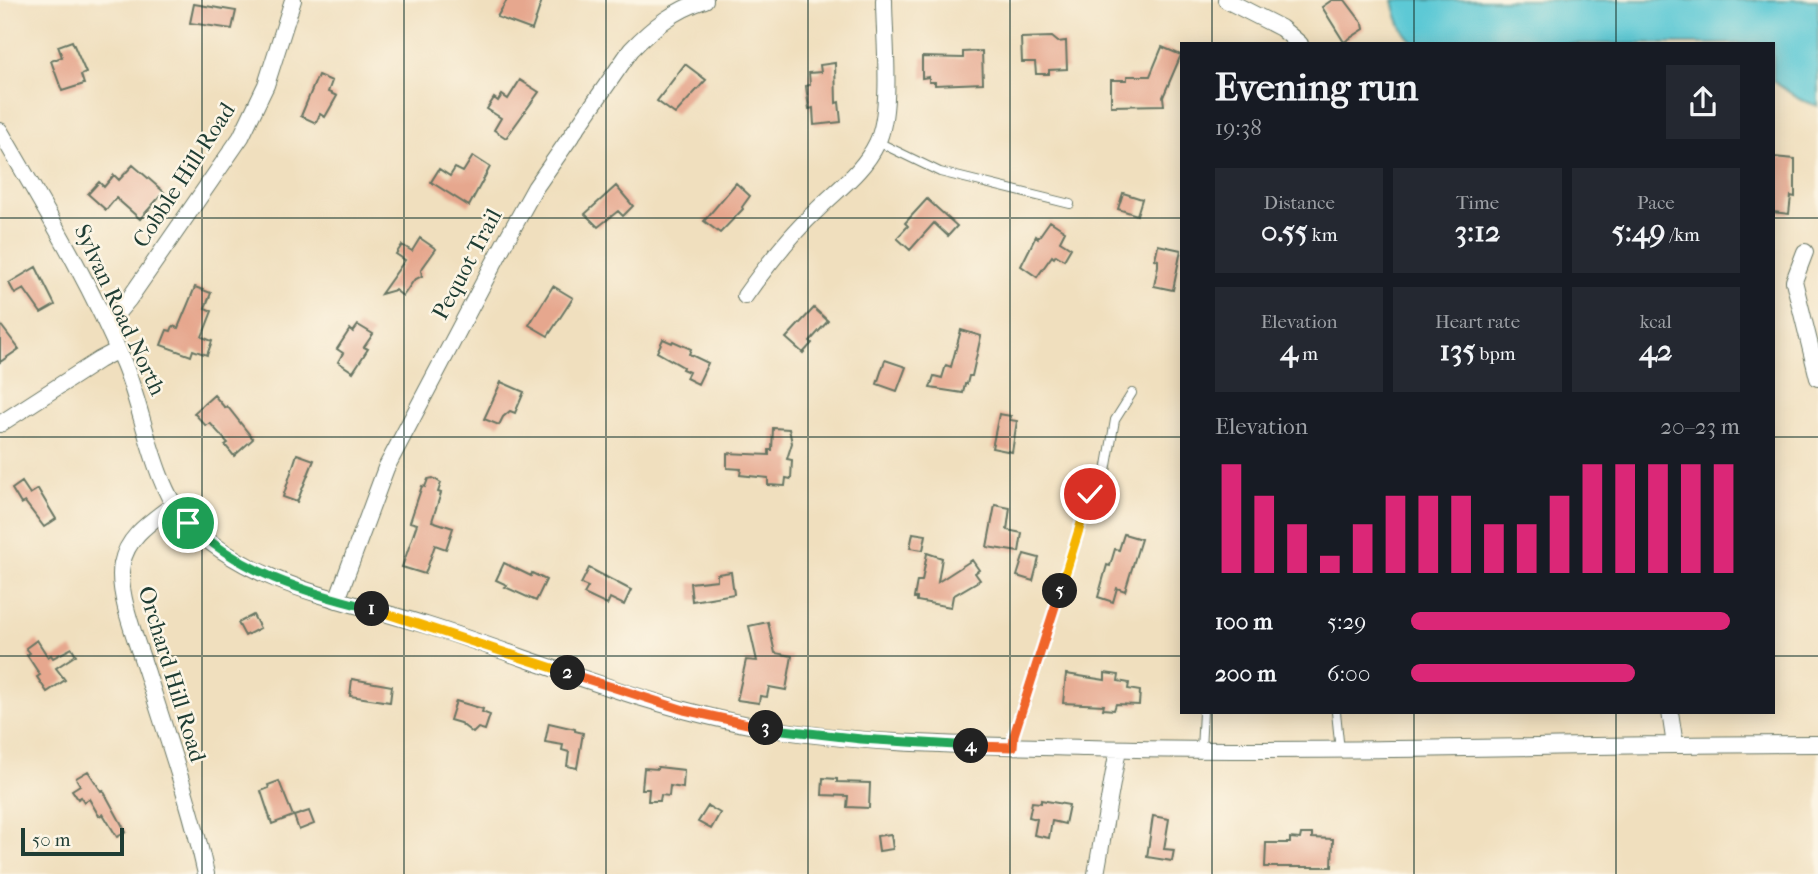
<!DOCTYPE html>
<meta charset="utf-8">
<style>
body{margin:0;font-family:"IM FELL French Canon",serif;background:#242831;color:#f1f3f6;height:100vh;display:flex;flex-direction:column;font-size:26px;white-space:nowrap}
*{box-sizing:border-box;margin:0}
p{font-size:23px;color:#9ea1a6}
.icon{flex:none;width:38px;height:38px;fill:none;stroke:currentColor;stroke-width:2;stroke-linecap:round;stroke-linejoin:round}
.map{position:relative;flex:1;overflow:hidden}
.drawer{position:absolute;left:1180px;top:42px;width:595px;height:672px;display:flex;flex-direction:column;background:#171b24;border-radius:0px;box-shadow:0 4px 18px #0003}
.drawer>*{flex:none}
.scale{position:absolute;left:21px;bottom:18px;width:103px;box-sizing:border-box;padding-left:7px;border:4px solid #1f3d34;border-top:0;font-size:19px;line-height:24px;white-space:nowrap;color:#1f3d34;-webkit-text-stroke:5px #fcf5e5;paint-order:stroke}
.pin{position:absolute;display:grid;place-items:center;width:60px;height:60px;color:#fff;margin:-30px;border:4px solid #fff;border-radius:50%;box-shadow:0 2px 7px #0007}
.km{position:absolute;width:35px;height:35px;margin:-18px;border-radius:50%;background:#222;color:#fff;font-size:19px;line-height:35px;text-align:center}
.round{display:grid;place-items:center;flex:none;width:74px;height:74px;border-radius:0px;background:#242831}
.summary{display:flex;align-items:center;justify-content:space-between;height:119px;padding:0 35px}
h1{font-size:38px;font-weight:700;line-height:52px}
.stats{display:grid;grid-template-columns:repeat(3,1fr);gap:10px;height:119px;padding:7px 35px}
.stats div{display:grid;align-content:center;border-radius:0px;background:#242831;text-align:center}
.stats b{font-size:30px;font-weight:700}
.stats small{font-size:19px;font-weight:400}
.stats p{font-size:19px}
.chart{height:196px;padding:14px 35px}
.chart p{display:flex;justify-content:space-between}
.chart svg{width:100%;height:126px;margin-top:7px;stroke:#db2777;stroke-width:6}
ul{padding:0 35px;list-style:none;font-size:23px}
li{display:grid;grid-template-columns:112px 84px 1fr;align-items:center;height:52px}
li i{height:18px;border-radius:9px;background:#db2777}
.map>svg:first-child{display:block}
.water{fill:#5dc9d5;stroke:#3e8384;stroke-width:2}
.building{fill:#e6a78e}
.lines{fill:none;stroke-linecap:round;stroke-linejoin:round}
.lane-casing{stroke:#687664;stroke-width:10}
.street-casing{stroke:#687664;stroke-width:18}
.lane{stroke:#fff;stroke-width:8}
.street{stroke:#fff;stroke-width:16}
.split-1-casing{stroke:#fff;stroke-width:14}
.split-2-casing{stroke:#fff;stroke-width:14}
.split-3-casing{stroke:#fff;stroke-width:14}
.split-4-casing{stroke:#fff;stroke-width:14}
.split-5-casing{stroke:#fff;stroke-width:14}
.split-6-casing{stroke:#fff;stroke-width:14}
.split-1{stroke:#22a559;stroke-width:9}
.split-2{stroke:#f5b400;stroke-width:9}
.split-3{stroke:#f0652b;stroke-width:9}
.split-4{stroke:#22a559;stroke-width:9}
.split-5{stroke:#f0652b;stroke-width:9}
.split-6{stroke:#f5b400;stroke-width:9}
.grid{fill:none;stroke:#1f3d34;stroke-width:2;stroke-opacity:0.55}
.labels{text-anchor:middle;dominant-baseline:central;stroke-width:5;stroke-linejoin:round;paint-order:stroke}
.street-label{font-size:23px;fill:#1f3d34;stroke:#fcf5e5}
</style>
<div class="map">
<svg width="1818" height="874" viewBox="0 0 1818 874">
<rect width="100%" height="100%" fill="#fcf5e5"/>
<filter id="ink" filterUnits="userSpaceOnUse"><feTurbulence type="fractalNoise" baseFrequency=".0143" numOctaves="2"/><feDisplacementMap in="SourceGraphic" scale="14" xChannelSelector="R" yChannelSelector="G"/><feConvolveMatrix kernelMatrix="1 2 1 2 8 2 1 2 1" color-interpolation-filters="sRGB"/></filter>
<filter id="wash" filterUnits="userSpaceOnUse"><feTurbulence type="fractalNoise" baseFrequency=".00686" numOctaves="4" result="noise"/><feDisplacementMap in="SourceGraphic" scale="28" xChannelSelector="R" yChannelSelector="G"/><feGaussianBlur stdDeviation="1.57" result="paint"/><feColorMatrix in="noise" values="0 0 0 0 0 0 0 0 0 0 0 0 0 0 0 0 0 1.4 0 .05"/><feComposite in="paint" operator="in"/></filter>
<g filter="url(#wash)">
<rect width="100%" height="100%" fill="#f0dfbe"/>
<!-- water -->
<path class="water" d="M1393,0H1818V106L1799,99L1773,81V44H1418C1402,37 1396,16 1393,0Z"/>
<g id="blocks">
<!-- building -->
<path class="building" d="M507,0H542L532,30L497,17Z
M1332,0H1345L1363,24L1364,29L1344,42L1322,7Z
M194,4L236,11L232,29L190,23Z
M1052,37L1058,42L1066,41L1067,69L1049,70V74H1036L1035,62H1022L1021,38Z
M72,41L86,73L81,75L84,84L62,91L51,61L62,57L58,46Z
M1162,47L1181,55L1163,97L1164,105L1111,106V80H1127V76H1150Z
M982,51L983,83L935,85V82H929V77L922,78V57L963,58V52Z
M835,63L836,103L839,102L841,122L814,125L813,108L809,109L806,86L810,85L809,73L821,72L820,65Z
M685,64L706,80L675,114L657,101Z
M318,75L332,81L328,92L337,96L325,117L320,114L316,123L301,116Z
M520,80L539,92L506,138L494,130L501,118L487,109L494,98L498,101L502,95L508,99Z
M473,156L490,167L469,206L431,182L439,169L450,176L455,168L463,172Z
M1773,157L1795,159V197L1791,196L1789,214L1773,212Z
M133,165L164,192L140,219L116,198L106,210L88,194L99,182L104,187L114,175L119,180Z
M736,183L750,196L742,207L743,209L720,233L704,221Z
M616,186L633,206L623,216L618,211L598,227L585,214Z
M1123,193L1142,199L1137,215L1118,209Z
M927,199L957,226L948,236L934,223L910,250L897,238L908,226L905,223Z
M1050,221L1065,231L1060,241L1071,248L1064,260L1056,255L1054,258L1052,256L1037,277L1021,266L1036,236L1038,238Z
M420,238L436,249L421,270L422,276L414,280L403,296L395,290L381,294L405,260L396,254L402,245L412,251Z
M1158,245L1181,250L1173,290L1154,286L1158,266V260L1155,259Z
M36,267L55,305L41,313L24,289L15,294L9,283Z
M553,286L573,298L548,336L529,325Z
M195,287L211,293L205,308L212,311L202,337L212,341L207,355L193,350L191,356L161,345L167,330L171,331L173,326L178,328Z
M814,308L828,321L810,341L812,343L803,353L786,338Z
M0,324L19,349L0,362Z
M358,325L373,334L364,347L368,349L353,372L338,362L343,353L337,349L350,329L353,332Z
M961,330L981,336L972,376H969L967,384H965L963,393L930,388L934,376L942,378L946,365L951,367Z
M663,339L672,343L673,341L691,349L689,354L708,363L698,384L686,378L689,372L682,369L683,367L657,352Z
M885,360L906,367L897,391L877,384Z
M501,382L524,392L515,413L510,411L503,417L499,425L484,419Z
M214,395L225,408L227,406L253,439L234,456L225,445L228,443L210,423L206,426L194,413Z
M999,414L1011,416L1010,420L1017,421L1012,452L992,448Z
M773,428L789,429L792,443L787,459L792,460L791,479L786,478L785,486L768,485V478L740,475L741,469L727,468V453L769,455V450H772Z
M297,454L314,460L297,502L283,497Z
M433,478L441,483L438,492L441,493L432,521L453,528L446,549L435,545L425,574L402,567L417,524L410,522L422,486L425,487L428,479Z
M22,482L30,494L38,489L56,519L44,527L25,502L21,504L12,489Z
M995,505L1010,508L1007,530L1022,533L1019,552L987,547Z
M913,533L926,535L923,550L910,548Z
M1124,534L1141,539L1125,591L1117,588L1113,602L1098,597L1107,565L1110,566L1115,549L1119,550Z
M927,553L942,558L938,582L972,560L979,570L975,573L980,580L953,596L951,607L917,601V598H914L917,581H922Z
M1024,554L1039,558L1033,581L1017,576Z
M504,563L531,576L532,573L546,580L536,601L505,587L507,585L496,580Z
M589,568L631,590L624,605L610,598L607,605L584,594L588,587L581,584Z
M731,572L734,594L692,601L690,583L717,580V574Z
M253,615L260,628L245,636L238,623Z
M768,622L775,653L792,656L786,690L769,687L767,697L760,696L759,703L737,700L746,660L757,661L749,626Z
M37,640L48,657L51,655L53,658L72,648L76,655L56,668L65,680L47,692L37,677L40,675L27,655L30,653L26,648Z
M1105,673L1119,675L1118,681L1129,683L1128,689L1140,691L1139,705L1116,704L1114,710L1103,709L1104,705L1063,703L1066,674L1105,680Z
M352,679L392,686L390,702L350,696Z
M456,701L483,709L482,712L490,715L485,730L478,728L473,733L460,723L450,720Z
M549,723L575,729V731L583,733L577,768L567,766L569,752L562,750L563,745L545,742Z
M658,767L684,770L683,788L670,786L669,796L661,795L660,801H648L649,789H642L644,768L658,769Z
M88,771L101,791L103,790L126,832L117,837L103,814L99,816L89,799L84,802L81,797L78,799L72,790L80,785L76,778Z
M823,778L837,779V782L870,783L869,808L847,807L848,796L822,795Z
M279,781L293,816L272,824L261,791L269,788L268,785Z
M1041,800L1069,805L1065,824L1052,821L1049,838L1034,835L1037,819L1029,817L1032,802L1041,803Z
M708,806L720,813L711,829L698,822Z
M309,811L314,824L299,830L294,816Z
M1153,816L1169,819L1164,849L1174,850L1172,861L1147,857Z
M891,834L893,849L879,851L877,836Z
M1301,834H1312V838L1333,839L1332,867H1265L1266,843H1290V838L1300,839Z"/>
</g>
</g>
<g filter="url(#ink)">
<use href="#blocks" fill-opacity="0" stroke="#687664" stroke-width="2"/>
<g class="lines">
<!-- lane casing -->
<g class="lane-casing">
<path id="lane" d="M878,142L940,172L1070,204
M1336,712L1340,751
M1013,747L1014,735L1084,512L1090,494L1099,486L1105,477L1115,420L1132,393
M1201,750L1203,712"/>
</g>
<!-- street casing -->
<g class="street-casing">
<path id="street" d="M1226,0L1281,28L1300,44
M0,131C44,207 90,282 124,364C143,409 154,488 186,521C250,586 342,599 426,625C537,660 645,707 760,727C868,746 978,745 1087,748C1331,754 1574,744 1818,744
M1805,252L1794,281L1818,378
M745,296C767,265 789,236 817,210C839,188 863,172 877,143C893,110 884,38 884,0
M107,325L129,299L241,137L266,85L293,0
M0,424L99,360L118,350
M173,505C152,521 127,536 122,564C116,592 138,645 147,673C168,740 191,806 206,874
M337,600L386,468L504,244L535,188L631,50C653,27 675,10 705,0
M1670,712L1675,745
M1096,874L1118,749"/>
</g>
<!-- lane -->
<use href="#lane" class="lane"/>
<!-- street -->
<use href="#street" class="street"/>
</g>
</g>
<g class="lines" filter="url(#ink)">
<!-- split-1 casing -->
<g class="split-1-casing">
<path id="split-1" d="M188,523C245,575 301,590 372,609"/>
</g>
<!-- split-2 casing -->
<g class="split-2-casing">
<path id="split-2" d="M372,609L568,673"/>
</g>
<!-- split-3 casing -->
<g class="split-3-casing">
<path id="split-3" d="M568,673L684,710L766,728"/>
</g>
<!-- split-4 casing -->
<g class="split-4-casing">
<path id="split-4" d="M766,728L861,739L971,746"/>
</g>
<!-- split-5 casing -->
<g class="split-5-casing">
<path id="split-5" d="M971,746L1013,747L1014,735L1060,591"/>
</g>
<!-- split-6 casing -->
<g class="split-6-casing">
<path id="split-6" d="M1060,591L1090,494"/>
</g>
<!-- split-1 -->
<use href="#split-1" class="split-1"/>
<!-- split-2 -->
<use href="#split-2" class="split-2"/>
<!-- split-3 -->
<use href="#split-3" class="split-3"/>
<!-- split-4 -->
<use href="#split-4" class="split-4"/>
<!-- split-5 -->
<use href="#split-5" class="split-5"/>
<!-- split-6 -->
<use href="#split-6" class="split-6"/>
</g>
<!-- grid -->
<path class="grid" d="M202,0V874M404,0V874M606,0V874M808,0V874M1010,0V874M1212,0V44M1414,0V44M1616,0V44M0,218H1181M1773,218H1818M0,437H1181M1773,437H1818M0,656H1181M1773,656H1818M1212,712V874M1414,712V874M1616,712V874"/>
<g class="labels">
<!-- street labels -->
<g class="street-label">
<text transform="translate(184 175) rotate(-57)">Cobble Hill Road</text>
<text transform="translate(467 264) rotate(-62)">Pequot Trail</text>
<text transform="translate(120 310) rotate(65)">Sylvan Road North</text>
<text transform="translate(172 674) rotate(73)">Orchard Hill Road</text>
</g>
</g>
</svg>
<div class="scale">50 m</div>
<div class="pin" style="left:188px;top:523px;background:#1e9e55"><svg class="icon" aria-label="arrive" viewBox="0 0 24 24"><path d="M6 21V4h12l-3 4 3 4H6"/></svg></div>
<div class="pin" style="left:1090px;top:494px;background:#d93025"><svg class="icon" aria-label="check" viewBox="0 0 24 24"><path d="M5 12l5 5 9-10"/></svg></div>
<b class="km" style="left:372px;top:609px">1</b>
<b class="km" style="left:568px;top:673px">2</b>
<b class="km" style="left:766px;top:728px">3</b>
<b class="km" style="left:971px;top:746px">4</b>
<b class="km" style="left:1060px;top:591px">5</b>
<section class="drawer">
<div class="summary"><div><h1>Evening run</h1><p>19:38</p></div><a class="round"><svg class="icon" aria-label="share" viewBox="0 0 24 24"><path d="M12 15V3M7 8l5-5 5 5M5 13v7h14v-7"/></svg></a></div>
<div class="stats">
<div><p>Distance</p><b>0.55<small> km</small></b></div>
<div><p>Time</p><b>3:12</b></div>
<div><p>Pace</p><b>5:49<small> /km</small></b></div>
</div>
<div class="stats">
<div><p>Elevation</p><b>4<small> m</small></b></div>
<div><p>Heart rate</p><b>135<small> bpm</small></b></div>
<div><p>kcal</p><b>42</b></div>
</div>
<div class="chart"><p><span>Elevation</span>20–23 m</p>
<svg viewBox="0 0 160 44" preserveAspectRatio="none"><path d="M5 44V6M15 44V17M25 44V27M35 44V38M45 44V27M55 44V17M65 44V17M75 44V17M85 44V27M95 44V27M105 44V17M115 44V6M125 44V6M135 44V6M145 44V6M155 44V6"/></svg>
</div>
<ul>
<li><b>100 m</b>5:29<i style="width:97%"></i></li>
<li><b>200 m</b>6:00<i style="width:68%"></i></li>
</ul>
</section>
</div>
